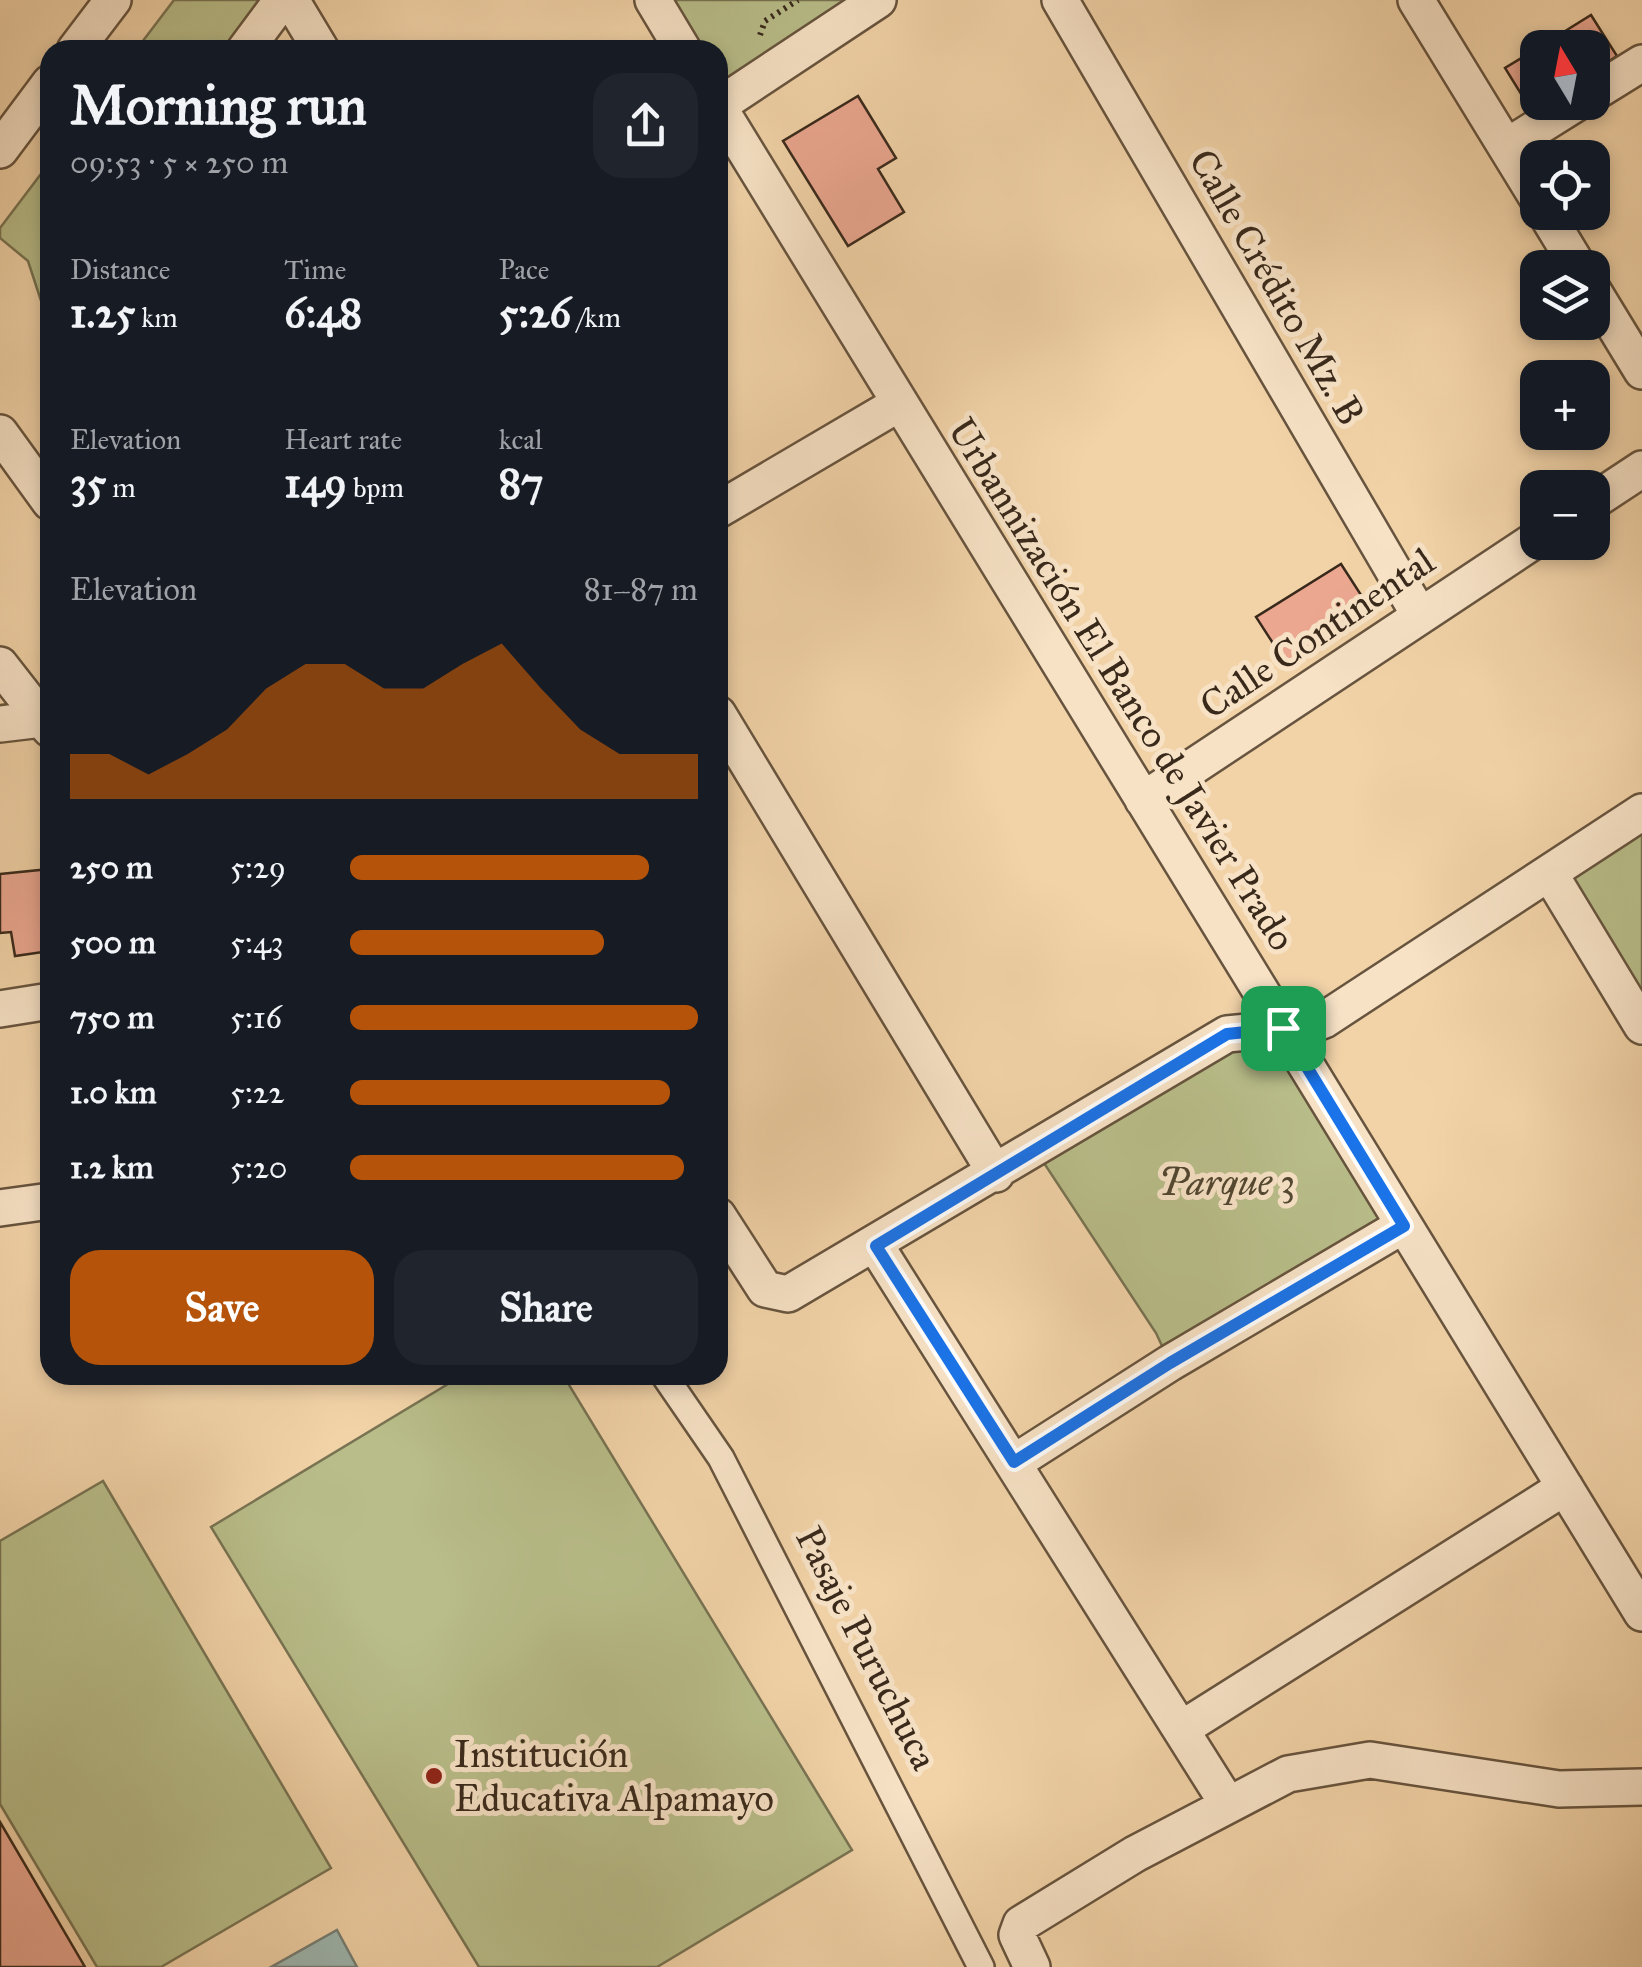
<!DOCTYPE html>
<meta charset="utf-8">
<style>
body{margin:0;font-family:"IM FELL Great Primer",serif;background:#20242c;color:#f1f3f6;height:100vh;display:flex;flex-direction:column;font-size:38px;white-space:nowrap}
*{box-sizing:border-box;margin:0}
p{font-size:32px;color:#9ea1a6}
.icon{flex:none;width:55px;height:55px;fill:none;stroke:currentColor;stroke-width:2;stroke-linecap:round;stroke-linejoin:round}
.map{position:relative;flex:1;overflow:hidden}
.panel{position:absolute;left:40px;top:40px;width:688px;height:1345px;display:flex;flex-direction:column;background:#171b24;border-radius:30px;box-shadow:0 5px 15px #0003}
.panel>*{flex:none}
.needle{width:65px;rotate:350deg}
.buttons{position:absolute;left:1520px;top:30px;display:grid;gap:20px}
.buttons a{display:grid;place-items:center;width:90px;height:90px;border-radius:20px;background:#171b24;box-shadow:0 5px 15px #0003;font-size:50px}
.pin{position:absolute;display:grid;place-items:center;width:85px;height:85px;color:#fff;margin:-42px;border-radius:20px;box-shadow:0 5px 15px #0006}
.round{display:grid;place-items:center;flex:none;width:105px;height:105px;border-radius:30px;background:#20242c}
.summary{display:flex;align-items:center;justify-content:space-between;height:170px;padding:0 30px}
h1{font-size:55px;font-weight:700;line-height:75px}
.stats{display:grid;grid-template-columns:repeat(3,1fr);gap:15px;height:170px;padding:10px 30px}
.stats div{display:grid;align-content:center}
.stats b{font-size:42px;font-weight:700}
.stats small{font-size:28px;font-weight:400}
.stats p{font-size:28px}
.chart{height:280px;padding:20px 30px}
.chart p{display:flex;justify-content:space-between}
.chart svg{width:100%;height:180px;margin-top:10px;fill:#b45309;opacity:.7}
.primary-button{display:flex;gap:20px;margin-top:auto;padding:20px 30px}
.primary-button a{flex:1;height:115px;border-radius:30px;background:#b45309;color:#fff;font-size:40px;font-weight:700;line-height:115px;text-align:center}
.primary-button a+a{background:#20242c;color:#f1f3f6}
ul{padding:0 30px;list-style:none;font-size:32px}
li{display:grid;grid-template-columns:160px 120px 1fr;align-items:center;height:75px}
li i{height:25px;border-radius:12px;background:#b45309}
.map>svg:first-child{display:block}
.green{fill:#b8bd89;stroke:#787352;stroke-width:2.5}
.water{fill:#9db6af;stroke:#757e74;stroke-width:2.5}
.building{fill:#eba790;stroke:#39291b;stroke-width:2.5}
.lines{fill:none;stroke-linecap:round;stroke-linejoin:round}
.pedestrian-casing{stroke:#67543e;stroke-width:30}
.minor-casing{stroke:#67543e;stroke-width:40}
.path{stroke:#39291b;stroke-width:6;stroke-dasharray:2.5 5;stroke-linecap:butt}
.pedestrian{stroke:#f7e2c6;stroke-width:25}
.minor{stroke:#f7e2c6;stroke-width:35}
.route-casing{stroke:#fff;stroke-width:20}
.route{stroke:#1a73e8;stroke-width:12}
.poi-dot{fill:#8f2418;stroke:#f7e2c6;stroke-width:4}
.labels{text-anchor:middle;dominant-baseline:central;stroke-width:10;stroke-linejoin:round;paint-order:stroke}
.street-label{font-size:38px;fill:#39291b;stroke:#f7e2c6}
.park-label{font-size:38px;font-style:italic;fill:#524731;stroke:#f7e2c6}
.poi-label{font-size:38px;fill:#39291b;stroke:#f7e2c6;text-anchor:start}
</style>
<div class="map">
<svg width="1642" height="1967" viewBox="0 0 1642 1967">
<rect width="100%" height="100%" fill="#f2d3a8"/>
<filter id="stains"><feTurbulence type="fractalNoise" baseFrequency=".002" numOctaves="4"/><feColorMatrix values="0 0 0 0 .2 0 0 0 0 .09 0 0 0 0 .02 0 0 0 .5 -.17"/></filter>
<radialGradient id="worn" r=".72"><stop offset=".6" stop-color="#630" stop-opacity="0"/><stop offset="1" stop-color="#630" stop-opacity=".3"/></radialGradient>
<!-- green -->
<path class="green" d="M174,0H282L245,50H136Z
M653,0H878L718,105V50H683Z
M50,162V328L28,261L0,238V228Z
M1642,813V1024L1553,875Z
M1283,1028L1404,1225L1170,1363L1156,1333L1036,1151L1227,1034Z
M463,1375H563L852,1850L657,1967H479L211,1527Z
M103,1481L331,1868L161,1967H97L0,1804V1541Z"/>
<!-- water -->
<path class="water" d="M337,1930L357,1967H271Z"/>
<!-- building -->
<path class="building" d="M1591,15L1617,56L1592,72V48H1538Z
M1538,48V102H1543L1531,110L1505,68Z
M858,96L896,158L878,169L904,212L848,246L783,141Z
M1341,564L1372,612L1287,665L1256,617Z
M50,869V951L15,956L11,932L0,933V874Z
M0,1822L85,1967H0Z"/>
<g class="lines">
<!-- pedestrian casing -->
<g class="pedestrian-casing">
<path id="pedestrian" d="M664,1375L721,1458L981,1967"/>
</g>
<!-- minor casing -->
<g class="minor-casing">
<path id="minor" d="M291,0L321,50
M653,0L683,50
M1060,0L1420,616
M1416,0L1538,199
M75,50L113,0
M245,50L282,0
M1592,94L1642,63
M718,106L1642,1613
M718,106L878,0
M1506,147L1578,102
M0,150L50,83
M1545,212L1579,268
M1592,289L1642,371
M0,433L50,502
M1592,502L1642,469
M718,510L900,403
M0,665L50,729
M718,714L996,1174
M0,724L42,719
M1143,800L1538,538
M1550,874L1642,1026
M0,1009L50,1001
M0,1208L50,1201
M718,1216L765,1289L788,1294L1227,1034L1309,1026L1324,1020L1642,812
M876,1246L1227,1803
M1015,1462L1170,1363L1404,1225
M1183,1728L1565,1487
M1032,1967L1017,1935L1021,1924L1135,1854L1288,1774L1370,1760L1559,1789L1642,1787"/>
</g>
<!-- path -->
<path class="path" d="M760,35L765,21L798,0"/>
<!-- pedestrian -->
<use href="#pedestrian" class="pedestrian"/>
<!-- minor -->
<use href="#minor" class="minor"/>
</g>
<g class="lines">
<!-- route casing -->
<g class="route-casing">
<path id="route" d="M1283,1028L1404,1226L1170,1363L1014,1462L876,1246L1227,1034Z"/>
</g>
<!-- route -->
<use href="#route" class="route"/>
</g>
<!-- markers -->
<circle class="poi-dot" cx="434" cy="1776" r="10"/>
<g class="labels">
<!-- street labels -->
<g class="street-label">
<text transform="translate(1277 287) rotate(60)">Calle Crédito Mz. B</text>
<text transform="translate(1317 633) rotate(-34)">Calle Continental</text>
<text transform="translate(1122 684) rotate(58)">Urbannización El Banco de Javier Prado</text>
<text transform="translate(867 1648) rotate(63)">Pasaje Puruchuca</text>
</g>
<!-- park labels -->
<g class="park-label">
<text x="1227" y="1182">Parque 3</text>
</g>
<!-- poi labels -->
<g class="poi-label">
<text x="454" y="1754">Institución<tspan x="454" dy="44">Educativa Alpamayo</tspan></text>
</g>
</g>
<rect width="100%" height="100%" filter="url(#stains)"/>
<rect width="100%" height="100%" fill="url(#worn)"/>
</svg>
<div class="buttons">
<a><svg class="needle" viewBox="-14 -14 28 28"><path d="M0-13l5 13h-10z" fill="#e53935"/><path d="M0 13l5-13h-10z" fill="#9ea1a6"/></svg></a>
<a><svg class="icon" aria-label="locate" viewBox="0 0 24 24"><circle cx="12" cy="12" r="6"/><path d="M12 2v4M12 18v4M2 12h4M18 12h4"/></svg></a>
<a><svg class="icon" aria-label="layers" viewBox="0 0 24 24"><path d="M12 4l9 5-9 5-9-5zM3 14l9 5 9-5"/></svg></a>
<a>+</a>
<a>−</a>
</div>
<div class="pin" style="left:1283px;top:1028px;background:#1e9e55"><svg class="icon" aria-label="arrive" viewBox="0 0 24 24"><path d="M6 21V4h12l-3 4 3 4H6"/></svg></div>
<section class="panel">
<div class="summary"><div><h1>Morning run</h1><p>09:53 · 5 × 250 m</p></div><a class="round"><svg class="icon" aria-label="share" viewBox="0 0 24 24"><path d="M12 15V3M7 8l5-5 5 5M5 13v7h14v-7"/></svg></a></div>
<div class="stats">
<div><p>Distance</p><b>1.25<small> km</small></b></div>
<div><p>Time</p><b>6:48</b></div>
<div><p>Pace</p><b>5:26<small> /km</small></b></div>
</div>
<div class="stats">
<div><p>Elevation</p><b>35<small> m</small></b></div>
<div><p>Heart rate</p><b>149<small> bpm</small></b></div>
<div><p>kcal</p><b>87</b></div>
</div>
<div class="chart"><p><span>Elevation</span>81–87 m</p>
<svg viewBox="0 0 160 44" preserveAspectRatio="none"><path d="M0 44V33L10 33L20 38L30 33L40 27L50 17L60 11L70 11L80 17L90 17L100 11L110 6L120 17L130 27L140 33L150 33L160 33V44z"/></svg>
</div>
<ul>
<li><b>250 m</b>5:29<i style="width:86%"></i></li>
<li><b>500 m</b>5:43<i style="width:73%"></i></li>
<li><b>750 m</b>5:16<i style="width:100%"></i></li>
<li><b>1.0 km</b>5:22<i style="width:92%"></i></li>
<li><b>1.2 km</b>5:20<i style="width:96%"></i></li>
</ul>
<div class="primary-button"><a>Save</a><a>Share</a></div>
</section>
</div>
